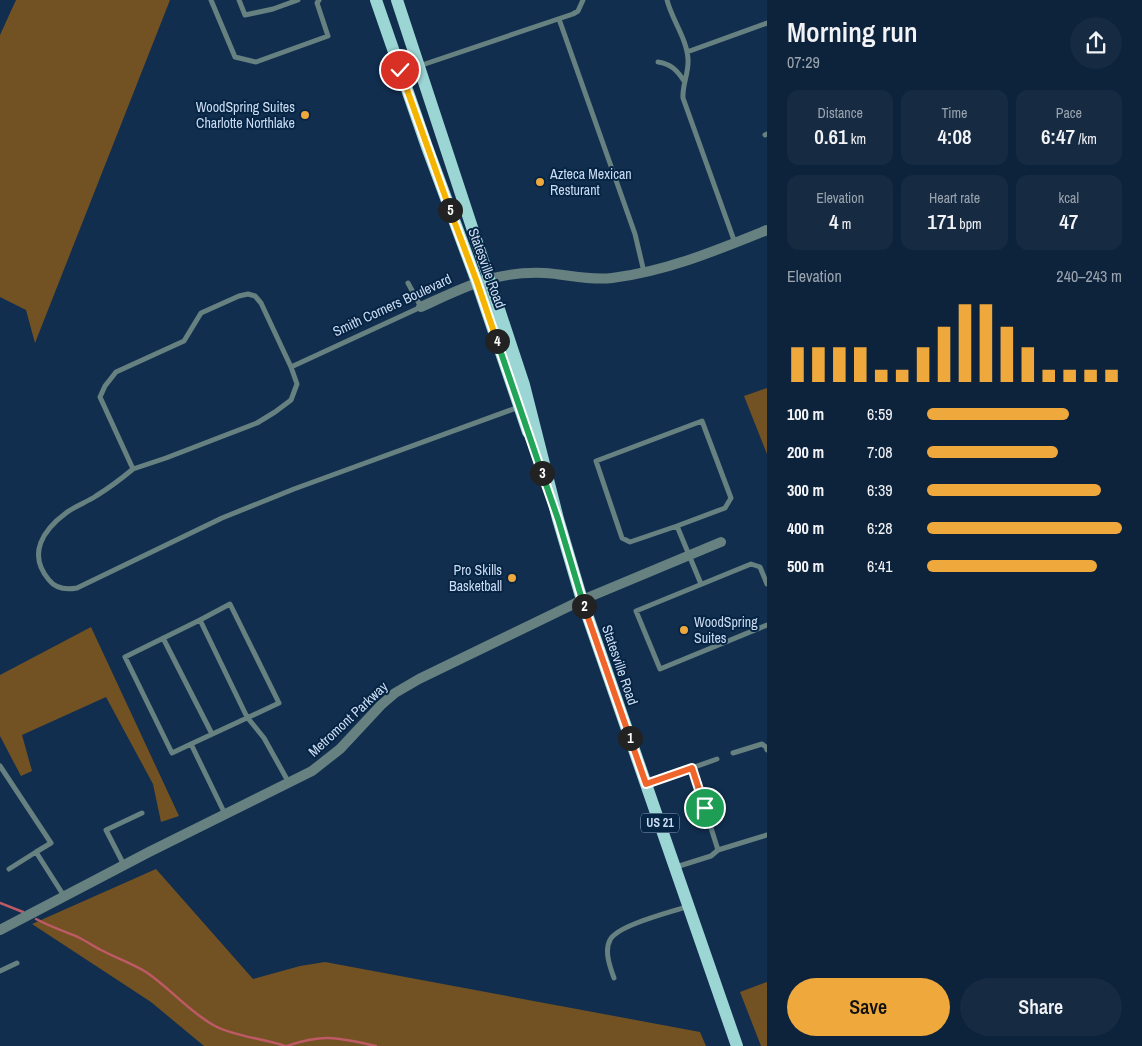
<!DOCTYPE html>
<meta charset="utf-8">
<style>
body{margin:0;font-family:"Archivo Narrow",sans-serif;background:#162a42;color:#f1f3f6;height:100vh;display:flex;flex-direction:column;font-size:19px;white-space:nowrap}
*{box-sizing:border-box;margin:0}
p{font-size:16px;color:#9aa4af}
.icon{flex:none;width:28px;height:28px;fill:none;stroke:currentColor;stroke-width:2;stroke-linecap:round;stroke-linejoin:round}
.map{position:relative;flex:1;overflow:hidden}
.drawer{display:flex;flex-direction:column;background:#0d223b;width:375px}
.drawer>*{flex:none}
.pin{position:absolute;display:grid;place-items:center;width:42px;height:42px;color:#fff;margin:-21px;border:2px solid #fff;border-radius:50%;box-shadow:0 1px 5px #0007}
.km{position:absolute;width:25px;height:25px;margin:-12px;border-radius:50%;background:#222;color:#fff;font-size:14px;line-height:25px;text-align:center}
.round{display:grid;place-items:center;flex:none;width:52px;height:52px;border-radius:26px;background:#162a42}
.overview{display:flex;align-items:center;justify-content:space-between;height:85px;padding:0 20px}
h1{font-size:28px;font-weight:600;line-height:38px}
.figures{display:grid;grid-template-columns:repeat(3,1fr);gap:8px;height:85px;padding:5px 20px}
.figures div{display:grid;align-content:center;border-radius:12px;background:#162a42;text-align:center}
.figures b{font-size:21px;font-weight:600}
.figures small{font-size:14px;font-weight:400}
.figures p{font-size:14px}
.chart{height:140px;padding:10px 20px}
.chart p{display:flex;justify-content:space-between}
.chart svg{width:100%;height:90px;margin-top:5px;stroke:#eea83c;stroke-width:6}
.primary-button{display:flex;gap:10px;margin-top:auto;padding:10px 20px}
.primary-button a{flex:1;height:58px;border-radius:30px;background:#eea83c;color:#111;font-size:20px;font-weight:600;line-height:58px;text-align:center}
.primary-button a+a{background:#162a42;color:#f1f3f6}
ul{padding:0 20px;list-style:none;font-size:16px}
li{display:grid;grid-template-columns:80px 60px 1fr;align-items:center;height:38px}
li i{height:12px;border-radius:6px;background:#eea83c}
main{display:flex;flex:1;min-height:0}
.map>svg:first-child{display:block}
.forest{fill:#725222}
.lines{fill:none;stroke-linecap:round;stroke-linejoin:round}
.stream{stroke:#bd5a66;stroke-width:2.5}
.lane{stroke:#668180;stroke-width:5}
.street{stroke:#668180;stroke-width:10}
.primary{stroke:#9cd6d4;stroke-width:12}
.split-1-casing{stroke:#fff;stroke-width:10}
.split-2-casing{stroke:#fff;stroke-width:10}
.split-3-casing{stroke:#fff;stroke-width:10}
.split-4-casing{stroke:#fff;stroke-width:10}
.split-5-casing{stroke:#fff;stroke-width:10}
.split-6-casing{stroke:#fff;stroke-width:10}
.split-1{stroke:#f0652b;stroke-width:6}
.split-2{stroke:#f0652b;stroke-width:6}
.split-3{stroke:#22a559;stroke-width:6}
.split-4{stroke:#22a559;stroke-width:6}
.split-5{stroke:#f5b400;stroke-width:6}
.split-6{stroke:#f5b400;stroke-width:6}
.poi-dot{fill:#eea83c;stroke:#062444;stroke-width:2}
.labels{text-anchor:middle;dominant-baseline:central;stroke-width:4;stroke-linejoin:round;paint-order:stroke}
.shield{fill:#062444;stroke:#90a5be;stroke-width:1}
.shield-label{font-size:12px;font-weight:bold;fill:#cbdcf2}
.poi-label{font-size:14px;fill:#cbdcf2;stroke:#062444;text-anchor:end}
.street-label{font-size:14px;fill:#cbdcf2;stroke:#062444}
</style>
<main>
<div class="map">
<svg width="767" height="1046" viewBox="0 0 767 1046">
<rect width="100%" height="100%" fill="#112e4f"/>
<!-- forest -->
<path class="forest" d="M16,0H170L35,343L26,310L0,297V35Z
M767,388V454L744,396Z
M91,627L179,816L161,822L153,784L106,697L22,735L32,771L21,776L0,736V675Z
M156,869L253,979L300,966L325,962L700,1032L706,1046H204L151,1002L32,924Z
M767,982V1046H761L740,992Z"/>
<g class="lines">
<!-- stream -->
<path class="stream" d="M0,903L23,912
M36,919C49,926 63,931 78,937C86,941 93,946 101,950C116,958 131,963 146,972C170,988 189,1012 215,1026C236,1037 262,1038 285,1046
M287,1046C324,1033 339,1038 376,1046"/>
<!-- lane -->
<path class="lane" d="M211,0L235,57L256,62L328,36L317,3L319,0
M239,0L245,15L273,9L298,0
M667,0C672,20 687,39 688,59C689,73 682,85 683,98L735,243
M559,19L635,234L644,272
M687,52L767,23
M658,62C671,64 677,70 684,81
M419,66L573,14L578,11L583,0
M765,135L767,134
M248,294L255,296L261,303L291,367L297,384L291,400L275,412L257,423L166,458L133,469L100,397L105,386L116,372L184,341L201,313L239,296Z
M291,367L421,307L408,283
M133,469C121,479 109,488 96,496C87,502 75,506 66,513C43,530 27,554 49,580C56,589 66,590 77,588L222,518L294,489L519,407
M677,526L630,542L622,538L596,461L702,421L731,498L725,508L677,526L701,584
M767,584L760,567L751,564L636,611L660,669L767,625
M163,638L212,734
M191,744L279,703L230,604L200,620
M733,753L762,744L766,747L767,750
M0,766L51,843L36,852L64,896
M647,784L717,759
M225,814L191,744L172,753L125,657L200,620L247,717L264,738L289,783
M718,850L767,835
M124,865L106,830L142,813
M676,867L711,856L718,850L692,768
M9,869L36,852
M0,971L17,963
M614,978C610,967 604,951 610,940C617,925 672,912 689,906"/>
<!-- street -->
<path class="street" d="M421,307C465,287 494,271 544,273C566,274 589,281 612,278C667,271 715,251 767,230
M0,930L149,852L312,771L340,749L381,705L395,693L419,679L582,600L721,542"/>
<!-- primary -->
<path class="primary" d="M376,0L427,147L477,282L528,432
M397,0L524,385L558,519L582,600L737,1046"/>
</g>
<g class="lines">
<!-- split-1 casing -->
<g class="split-1-casing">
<path id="split-1" d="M630,738L646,784L692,768L705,808"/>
</g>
<!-- split-2 casing -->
<g class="split-2-casing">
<path id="split-2" d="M584,606L630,738"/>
</g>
<!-- split-3 casing -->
<g class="split-3-casing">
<path id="split-3" d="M542,473L558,519L584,606"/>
</g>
<!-- split-4 casing -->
<g class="split-4-casing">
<path id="split-4" d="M497,341L542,473"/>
</g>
<!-- split-5 casing -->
<g class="split-5-casing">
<path id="split-5" d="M450,210L477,282L497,341"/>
</g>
<!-- split-6 casing -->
<g class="split-6-casing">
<path id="split-6" d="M400,70L450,210"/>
</g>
<!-- split-1 -->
<use href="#split-1" class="split-1"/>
<!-- split-2 -->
<use href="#split-2" class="split-2"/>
<!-- split-3 -->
<use href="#split-3" class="split-3"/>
<!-- split-4 -->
<use href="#split-4" class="split-4"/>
<!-- split-5 -->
<use href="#split-5" class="split-5"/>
<!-- split-6 -->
<use href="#split-6" class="split-6"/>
</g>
<!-- markers -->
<g class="poi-dot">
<circle cx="305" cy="115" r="5"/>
<circle cx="540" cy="182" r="5"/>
<circle cx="512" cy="578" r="5"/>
<circle cx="684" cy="630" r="5"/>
</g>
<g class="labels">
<!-- shield labels -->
<rect class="shield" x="641" y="813.5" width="38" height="19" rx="4"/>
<g class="shield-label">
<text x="660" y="823">US 21</text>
</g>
<!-- poi labels -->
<g class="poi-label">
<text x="295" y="107">WoodSpring Suites<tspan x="295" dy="16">Charlotte Northlake</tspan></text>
<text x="550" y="174" text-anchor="start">Azteca Mexican<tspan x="550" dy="16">Resturant</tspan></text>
<text x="502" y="570">Pro Skills<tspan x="502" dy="16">Basketball</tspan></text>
<text x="694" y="622" text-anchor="start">WoodSpring<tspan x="694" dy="16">Suites</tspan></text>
</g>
<!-- street labels -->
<g class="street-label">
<text transform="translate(487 268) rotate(70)">Statesville Road</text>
<text transform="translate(392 305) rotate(-25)">Smith Corners Boulevard</text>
<text transform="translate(620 665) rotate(71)">Statesville Road</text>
<text transform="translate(348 719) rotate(-43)">Metromont Parkway</text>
</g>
</g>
</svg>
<div class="pin" style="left:705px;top:808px;background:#1e9e55"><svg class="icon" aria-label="arrive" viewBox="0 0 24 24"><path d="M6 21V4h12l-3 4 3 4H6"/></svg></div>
<div class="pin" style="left:400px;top:70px;background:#d93025"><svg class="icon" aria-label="check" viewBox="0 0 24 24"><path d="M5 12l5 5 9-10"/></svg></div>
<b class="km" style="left:630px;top:738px">1</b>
<b class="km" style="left:584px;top:606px">2</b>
<b class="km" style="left:542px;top:473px">3</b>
<b class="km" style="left:497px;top:341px">4</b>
<b class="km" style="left:450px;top:210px">5</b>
</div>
<section class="drawer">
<div class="overview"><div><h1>Morning run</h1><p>07:29</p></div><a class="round"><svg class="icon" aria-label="share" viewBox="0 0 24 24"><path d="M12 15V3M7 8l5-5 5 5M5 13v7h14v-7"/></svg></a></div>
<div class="figures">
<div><p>Distance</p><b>0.61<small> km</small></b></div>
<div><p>Time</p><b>4:08</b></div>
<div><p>Pace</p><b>6:47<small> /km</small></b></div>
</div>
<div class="figures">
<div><p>Elevation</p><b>4<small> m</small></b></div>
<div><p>Heart rate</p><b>171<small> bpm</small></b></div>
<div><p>kcal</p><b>47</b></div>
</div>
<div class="chart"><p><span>Elevation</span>240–243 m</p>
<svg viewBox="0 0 160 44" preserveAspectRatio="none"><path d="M5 44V27M15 44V27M25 44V27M35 44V27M45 44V38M55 44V38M65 44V27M75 44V17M85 44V6M95 44V6M105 44V17M115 44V27M125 44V38M135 44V38M145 44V38M155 44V38"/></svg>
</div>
<ul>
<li><b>100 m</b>6:59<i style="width:73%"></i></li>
<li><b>200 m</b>7:08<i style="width:67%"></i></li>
<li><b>300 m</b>6:39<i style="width:89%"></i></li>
<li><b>400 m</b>6:28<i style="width:100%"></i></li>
<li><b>500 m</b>6:41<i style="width:87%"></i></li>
</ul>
<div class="primary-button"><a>Save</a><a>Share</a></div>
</section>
</main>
